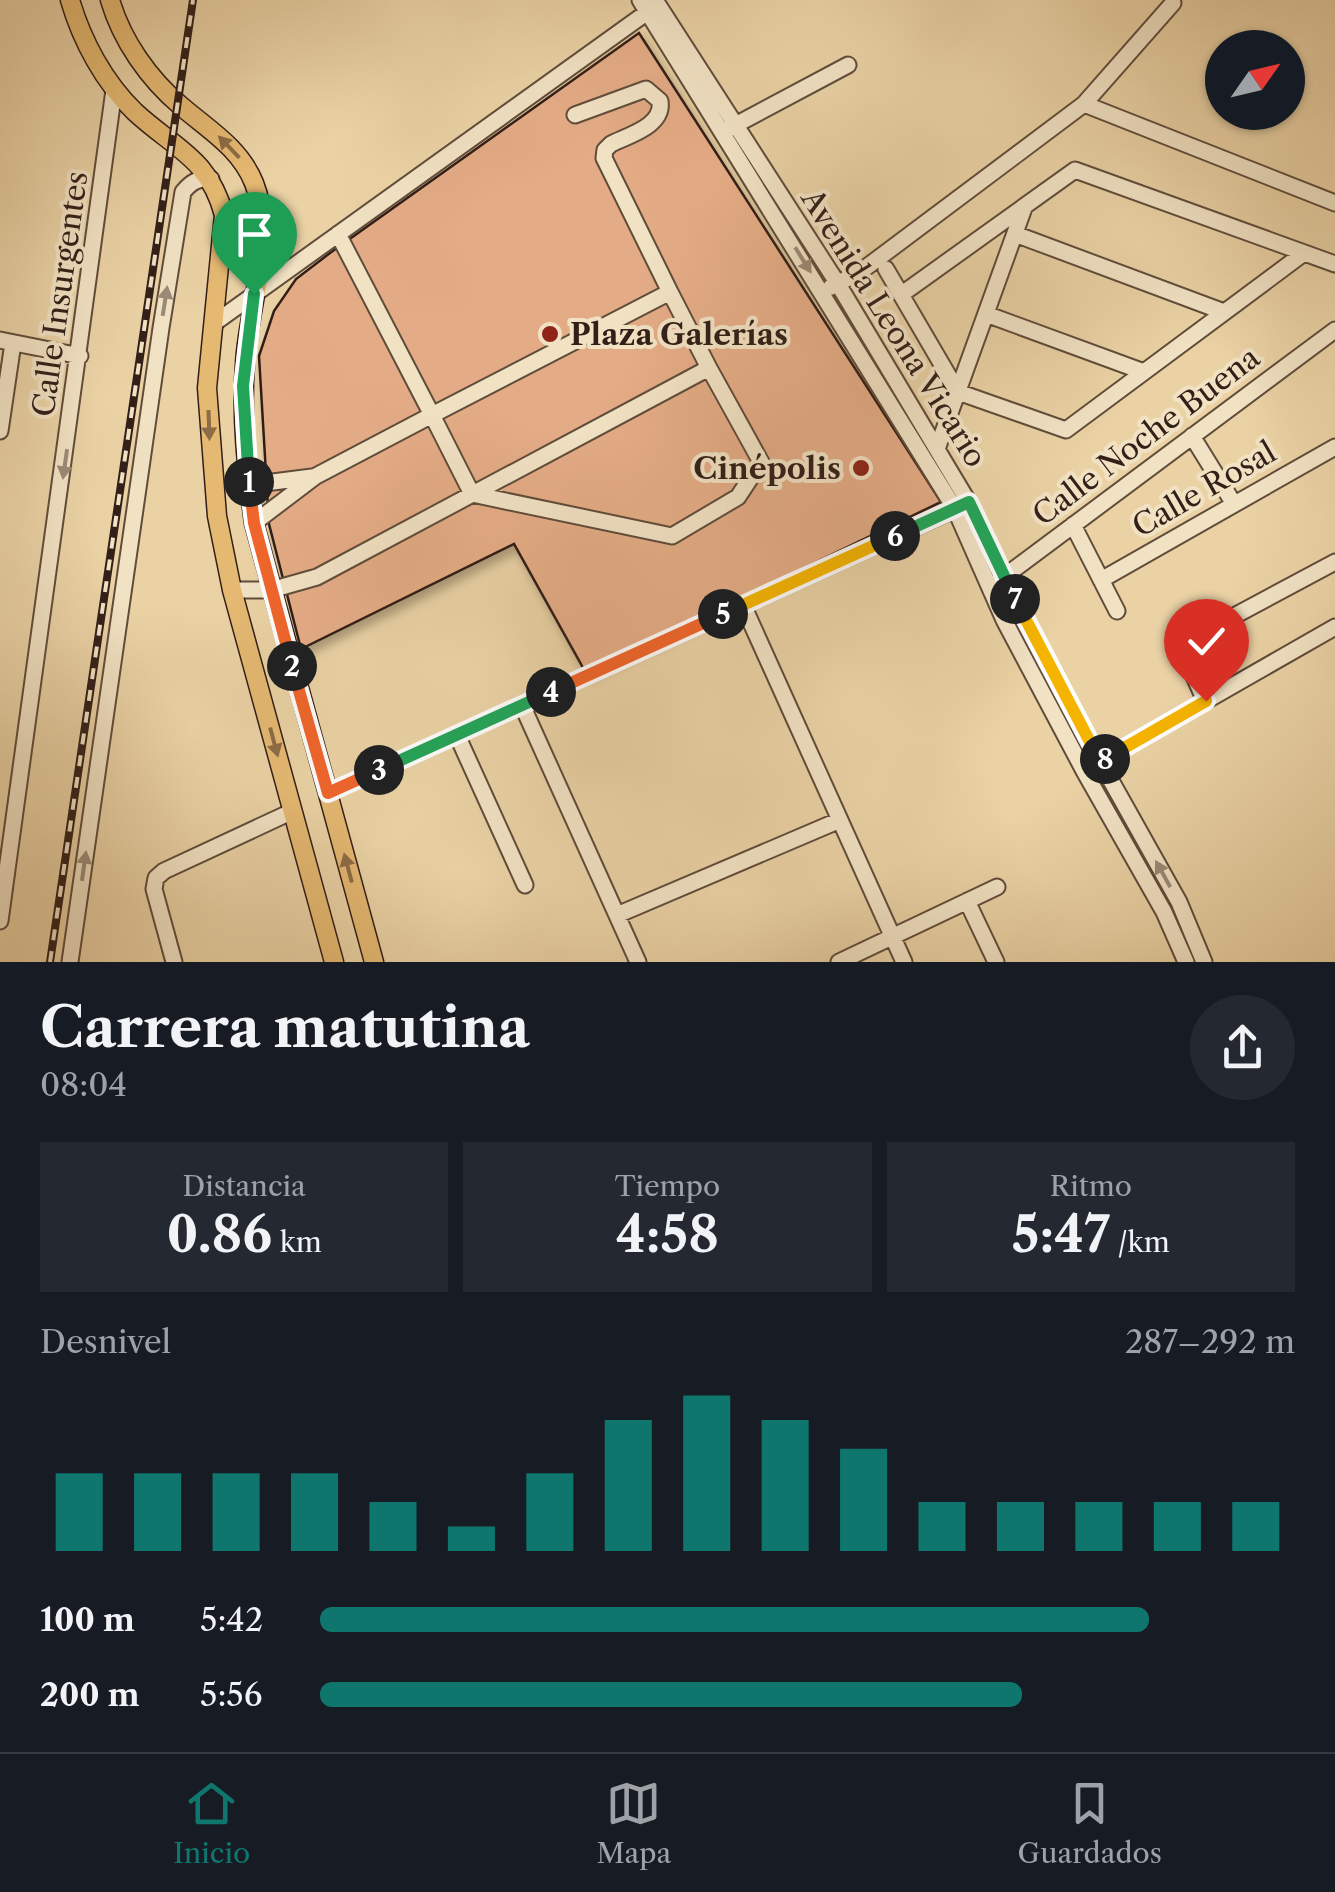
<!DOCTYPE html>
<html lang="es">
<meta charset="utf-8">
<style>
body{margin:0;font-family:"Libre Caslon Text",serif;background:#242831;color:#f1f3f6;height:100vh;display:flex;flex-direction:column;font-size:38px;white-space:nowrap}
*{box-sizing:border-box;margin:0}
p{font-size:32px;color:#9ea1a6}
.icon{flex:none;width:55px;height:55px;fill:none;stroke:currentColor;stroke-width:2;stroke-linecap:round;stroke-linejoin:round}
.map{position:relative;height:962px;overflow:hidden}
.panel{display:flex;flex-direction:column;background:#171b24;flex:1}
.panel>*{flex:none}
.needle{width:65px;rotate:56deg}
.buttons{position:absolute;left:1205px;top:30px;display:grid;gap:20px}
.buttons a{display:grid;place-items:center;width:100px;height:100px;border-radius:50%;background:#171b24;box-shadow:0 2px 8px #0004;font-size:50px}
.pin{position:absolute;display:grid;place-items:center;width:85px;height:85px;color:#fff;margin:-102px -42px;border-radius:50% 50% 50% 0;rotate:-45deg;box-shadow:0 0 10px #0007}
.pin .icon{rotate:45deg}
.km{position:absolute;width:50px;height:50px;margin:-25px;border-radius:50%;background:#222;color:#fff;font-size:28px;line-height:50px;text-align:center}
.round{display:grid;place-items:center;flex:none;width:105px;height:105px;border-radius:52px;background:#242831}
.summary{display:flex;align-items:center;justify-content:space-between;height:170px;padding:0 40px}
h1{font-size:55px;font-weight:800;line-height:75px}
.stats{display:grid;grid-template-columns:repeat(3,1fr);gap:15px;height:170px;padding:10px 40px}
.stats div{display:grid;align-content:center;border-radius:0px;background:#242831;text-align:center}
.stats b{font-size:50px;font-weight:800}
.stats small{font-size:28px;font-weight:400}
.stats p{font-size:28px}
.chart{height:280px;padding:20px 40px}
.chart p{display:flex;justify-content:space-between}
.chart svg{width:100%;height:180px;margin-top:10px;stroke:#0f766e;stroke-width:6}
ul{padding:0 40px;list-style:none;font-size:32px}
li{display:grid;grid-template-columns:160px 120px 1fr;align-items:center;height:75px}
li i{height:25px;border-radius:12px;background:#0f766e}
.tab-bar{display:flex;justify-content:space-around;align-items:center;height:140px;border-top:2px solid #363941;background:#171b24;font-size:28px;color:#9ea1a6}
.tab-bar a{display:grid;justify-items:center;gap:5px}
.tab-bar .active{color:#0f766e}
.map>svg:first-child{display:block}
.building{fill:#e4ac86;stroke:#321f18;stroke-width:2.5;filter:url(#shadow)}
.lines{fill:none;stroke-linecap:round;stroke-linejoin:round}
.minor-casing{stroke:#604c3b;stroke-width:19}
.major-casing{stroke:#321f18;stroke-width:21}
.minor{stroke:#f1e2c4;stroke-width:15}
.major{stroke:#e5b972;stroke-width:18}
.rail-casing{stroke:#321f18;stroke-width:8}
.rail{stroke:#f1e2c4;stroke-width:4;stroke-dasharray:11;stroke-linecap:butt}
.oneway{fill:#8c6c45}
.oneway2{fill:#9b8a77}
.split-1-casing{stroke:#fff;stroke-width:20}
.split-2-casing{stroke:#fff;stroke-width:20}
.split-3-casing{stroke:#fff;stroke-width:20}
.split-4-casing{stroke:#fff;stroke-width:20}
.split-5-casing{stroke:#fff;stroke-width:20}
.split-6-casing{stroke:#fff;stroke-width:20}
.split-7-casing{stroke:#fff;stroke-width:20}
.split-8-casing{stroke:#fff;stroke-width:20}
.split-9-casing{stroke:#fff;stroke-width:20}
.split-1{stroke:#22a559;stroke-width:12}
.split-2{stroke:#f0652b;stroke-width:12}
.split-3{stroke:#f0652b;stroke-width:12}
.split-4{stroke:#22a559;stroke-width:12}
.split-5{stroke:#f0652b;stroke-width:12}
.split-6{stroke:#f5b400;stroke-width:12}
.split-7{stroke:#22a559;stroke-width:12}
.split-8{stroke:#f5b400;stroke-width:12}
.split-9{stroke:#f5b400;stroke-width:12}
.poi-dot{fill:#8f2418;stroke:#f1e2c4;stroke-width:4}
.labels{text-anchor:middle;dominant-baseline:central;stroke-width:8;stroke-linejoin:round;paint-order:stroke}
.street-label{font-size:30px;fill:#321f18;stroke:#f1e2c4}
.poi-label{font-size:30px;font-weight:bold;fill:#321f18;stroke:#f1e2c4;text-anchor:start}
</style>
<div class="map">
<svg width="1335" height="962" viewBox="0 0 1335 962">
<defs>
<filter id="shadow"><feDropShadow dx="4" dy="7" stdDeviation="5" flood-color="#0004"/></filter>
</defs>
<rect width="100%" height="100%" fill="#ead2a5"/>
<filter id="stains"><feTurbulence type="fractalNoise" baseFrequency=".002" numOctaves="4"/><feColorMatrix values="0 0 0 0 .2 0 0 0 0 .09 0 0 0 0 .02 0 0 0 .5 -.17"/></filter>
<radialGradient id="worn" r=".72"><stop offset=".6" stop-color="#630" stop-opacity="0"/><stop offset="1" stop-color="#630" stop-opacity=".3"/></radialGradient>
<!-- building -->
<path class="building" d="M639,33L941,502L586,673L514,544L301,649L269,524L259,356L274,311L296,279L330,253Z"/>
<g class="lines">
<!-- minor casing -->
<g class="minor-casing">
<path id="minor" d="M640,0L955,509L1004,620L1084,771L1164,912L1186,962
M655,0L838,284L969,503L1003,577L1100,761L1179,902L1204,962
M1084,104L1335,203
M575,115L646,89L660,101C664,126 629,135 611,144L605,150L604,158L670,292
M726,130L848,65
M1015,234L1224,312
M886,269L958,392L1066,430L1304,253
M831,287L860,272L1084,104L1173,3
M902,294L1075,170L1335,264
M986,314L1144,372
M213,324L653,8
M0,340L80,356
M0,431L13,343
M1192,436L1234,504
M937,449L1024,208
M249,485L312,477
M254,523L316,476L432,415L338,234
M1073,525L1117,611
M1101,580L1335,447
M997,582L1335,330
M232,590H271L317,577L709,368L761,462L738,497L672,536L472,494L432,415L670,292L709,368
M743,605L904,962
M1205,701L1180,645L1335,562
M522,705L638,962
M457,735L525,885
M1092,766L1335,627
M328,793L962,506
M967,901L996,962
M617,915L840,820
M0,921L114,90
M70,962L161,328L183,192C191,182 198,178 211,179
M174,962L154,889L156,878L164,871L293,811
M839,962L997,887"/>
</g>
<!-- major casing -->
<g class="major-casing">
<path id="major" d="M70,0C82,41 104,82 135,112C175,149 209,158 224,215L207,388L217,516L232,590L334,962
M110,0C122,41 149,79 181,106C209,130 240,148 254,183C276,238 248,306 245,364C241,417 247,471 254,523L374,962"/>
</g>
<!-- minor -->
<use href="#minor" class="minor"/>
<!-- major -->
<use href="#major" class="major"/>
<!-- rail casing -->
<g class="rail-casing">
<path id="rail" d="M50,962L193,0"/>
</g>
<!-- rail -->
<use href="#rail" class="rail"/>
</g>
<!-- one-way arrows -->
<defs><path id="oneway-solid" d="M-6-.8H1V-3.2L6.5 0L1 3.2V.8H-6Z" transform="scale(2.5)"/></defs>
<g class="oneway">
<use href="#oneway-solid" transform="translate(229 147) rotate(-134)"/>
<use href="#oneway-solid" transform="translate(209 425) rotate(88)"/>
<use href="#oneway-solid" transform="translate(274 742) rotate(75)"/>
<use href="#oneway-solid" transform="translate(348 868) rotate(-105)"/>
</g>
<g class="oneway2">
<use href="#oneway-solid" transform="translate(803 260) rotate(58)"/>
<use href="#oneway-solid" transform="translate(165 301) rotate(-81)"/>
<use href="#oneway-solid" transform="translate(65 464) rotate(98)"/>
<use href="#oneway-solid" transform="translate(84 866) rotate(-82)"/>
<use href="#oneway-solid" transform="translate(1163 874) rotate(-119)"/>
</g>
<g class="lines">
<!-- split-1 casing -->
<g class="split-1-casing">
<path id="split-1" d="M249,482L243,386L254,294"/>
</g>
<!-- split-2 casing -->
<g class="split-2-casing">
<path id="split-2" d="M249,482L254,523L292,666"/>
</g>
<!-- split-3 casing -->
<g class="split-3-casing">
<path id="split-3" d="M292,666L328,793L379,770"/>
</g>
<!-- split-4 casing -->
<g class="split-4-casing">
<path id="split-4" d="M379,770L551,692"/>
</g>
<!-- split-5 casing -->
<g class="split-5-casing">
<path id="split-5" d="M551,692L723,614"/>
</g>
<!-- split-6 casing -->
<g class="split-6-casing">
<path id="split-6" d="M723,614L895,536"/>
</g>
<!-- split-7 casing -->
<g class="split-7-casing">
<path id="split-7" d="M895,536L969,502L1015,599"/>
</g>
<!-- split-8 casing -->
<g class="split-8-casing">
<path id="split-8" d="M1015,599L1100,761L1105,759"/>
</g>
<!-- split-9 casing -->
<g class="split-9-casing">
<path id="split-9" d="M1105,759L1206,701"/>
</g>
<!-- split-1 -->
<use href="#split-1" class="split-1"/>
<!-- split-2 -->
<use href="#split-2" class="split-2"/>
<!-- split-3 -->
<use href="#split-3" class="split-3"/>
<!-- split-4 -->
<use href="#split-4" class="split-4"/>
<!-- split-5 -->
<use href="#split-5" class="split-5"/>
<!-- split-6 -->
<use href="#split-6" class="split-6"/>
<!-- split-7 -->
<use href="#split-7" class="split-7"/>
<!-- split-8 -->
<use href="#split-8" class="split-8"/>
<!-- split-9 -->
<use href="#split-9" class="split-9"/>
</g>
<!-- markers -->
<g class="poi-dot">
<circle cx="550" cy="334" r="10"/>
<circle cx="861" cy="468" r="10"/>
</g>
<g class="labels">
<!-- street labels -->
<g class="street-label">
<text transform="translate(60 294) rotate(-82)">Calle Insurgentes</text>
<text transform="translate(894 328) rotate(58)">Avenida Leona Vicario</text>
<text transform="translate(1146 436) rotate(-37)">Calle Noche Buena</text>
<text transform="translate(1204 489) rotate(-30)">Calle Rosal</text>
</g>
<!-- poi labels -->
<g class="poi-label">
<text x="570" y="334">Plaza Galerías</text>
<text x="841" y="468" text-anchor="end">Cinépolis</text>
</g>
</g>
<rect width="100%" height="100%" filter="url(#stains)"/>
<rect width="100%" height="100%" fill="url(#worn)"/>
</svg>
<div class="buttons">
<a><svg class="needle" viewBox="-14 -14 28 28"><path d="M0-13l5 13h-10z" fill="#e53935"/><path d="M0 13l5-13h-10z" fill="#9ea1a6"/></svg></a>
</div>
<div class="pin" style="left:254px;top:294px;background:#1e9e55"><svg class="icon" aria-label="arrive" viewBox="0 0 24 24"><path d="M6 21V4h12l-3 4 3 4H6"/></svg></div>
<div class="pin" style="left:1206px;top:701px;background:#d93025"><svg class="icon" aria-label="check" viewBox="0 0 24 24"><path d="M5 12l5 5 9-10"/></svg></div>
<b class="km" style="left:249px;top:482px">1</b>
<b class="km" style="left:292px;top:666px">2</b>
<b class="km" style="left:379px;top:770px">3</b>
<b class="km" style="left:551px;top:692px">4</b>
<b class="km" style="left:723px;top:614px">5</b>
<b class="km" style="left:895px;top:536px">6</b>
<b class="km" style="left:1015px;top:599px">7</b>
<b class="km" style="left:1105px;top:759px">8</b>
</div>
<section class="panel">
<div class="summary"><div><h1>Carrera matutina</h1><p>08:04</p></div><a class="round"><svg class="icon" aria-label="share" viewBox="0 0 24 24"><path d="M12 15V3M7 8l5-5 5 5M5 13v7h14v-7"/></svg></a></div>
<div class="stats">
<div><p>Distancia</p><b>0.86<small> km</small></b></div>
<div><p>Tiempo</p><b>4:58</b></div>
<div><p>Ritmo</p><b>5:47<small> /km</small></b></div>
</div>
<div class="chart"><p><span>Desnivel</span>287–292 m</p>
<svg viewBox="0 0 160 44" preserveAspectRatio="none"><path d="M5 44V25M15 44V25M25 44V25M35 44V25M45 44V32M55 44V38M65 44V25M75 44V12M85 44V6M95 44V12M105 44V19M115 44V32M125 44V32M135 44V32M145 44V32M155 44V32"/></svg>
</div>
<ul>
<li><b>100 m</b>5:42<i style="width:85%"></i></li>
<li><b>200 m</b>5:56<i style="width:72%"></i></li>
</ul>
</section>
<nav class="tab-bar">
<a class="active"><svg class="icon" aria-label="home" viewBox="0 0 24 24"><path d="M3 11l9-7 9 7M6 9v11h12V9"/></svg>Inicio</a>
<a><svg class="icon" aria-label="map" viewBox="0 0 24 24"><path d="M3 6l6-2 6 2 6-2v14l-6 2-6-2-6 2zM9 4v14M15 6v14"/></svg>Mapa</a>
<a><svg class="icon" aria-label="saved" viewBox="0 0 24 24"><path d="M7 4h10v16l-5-4-5 4z"/></svg>Guardados</a>
</nav>
